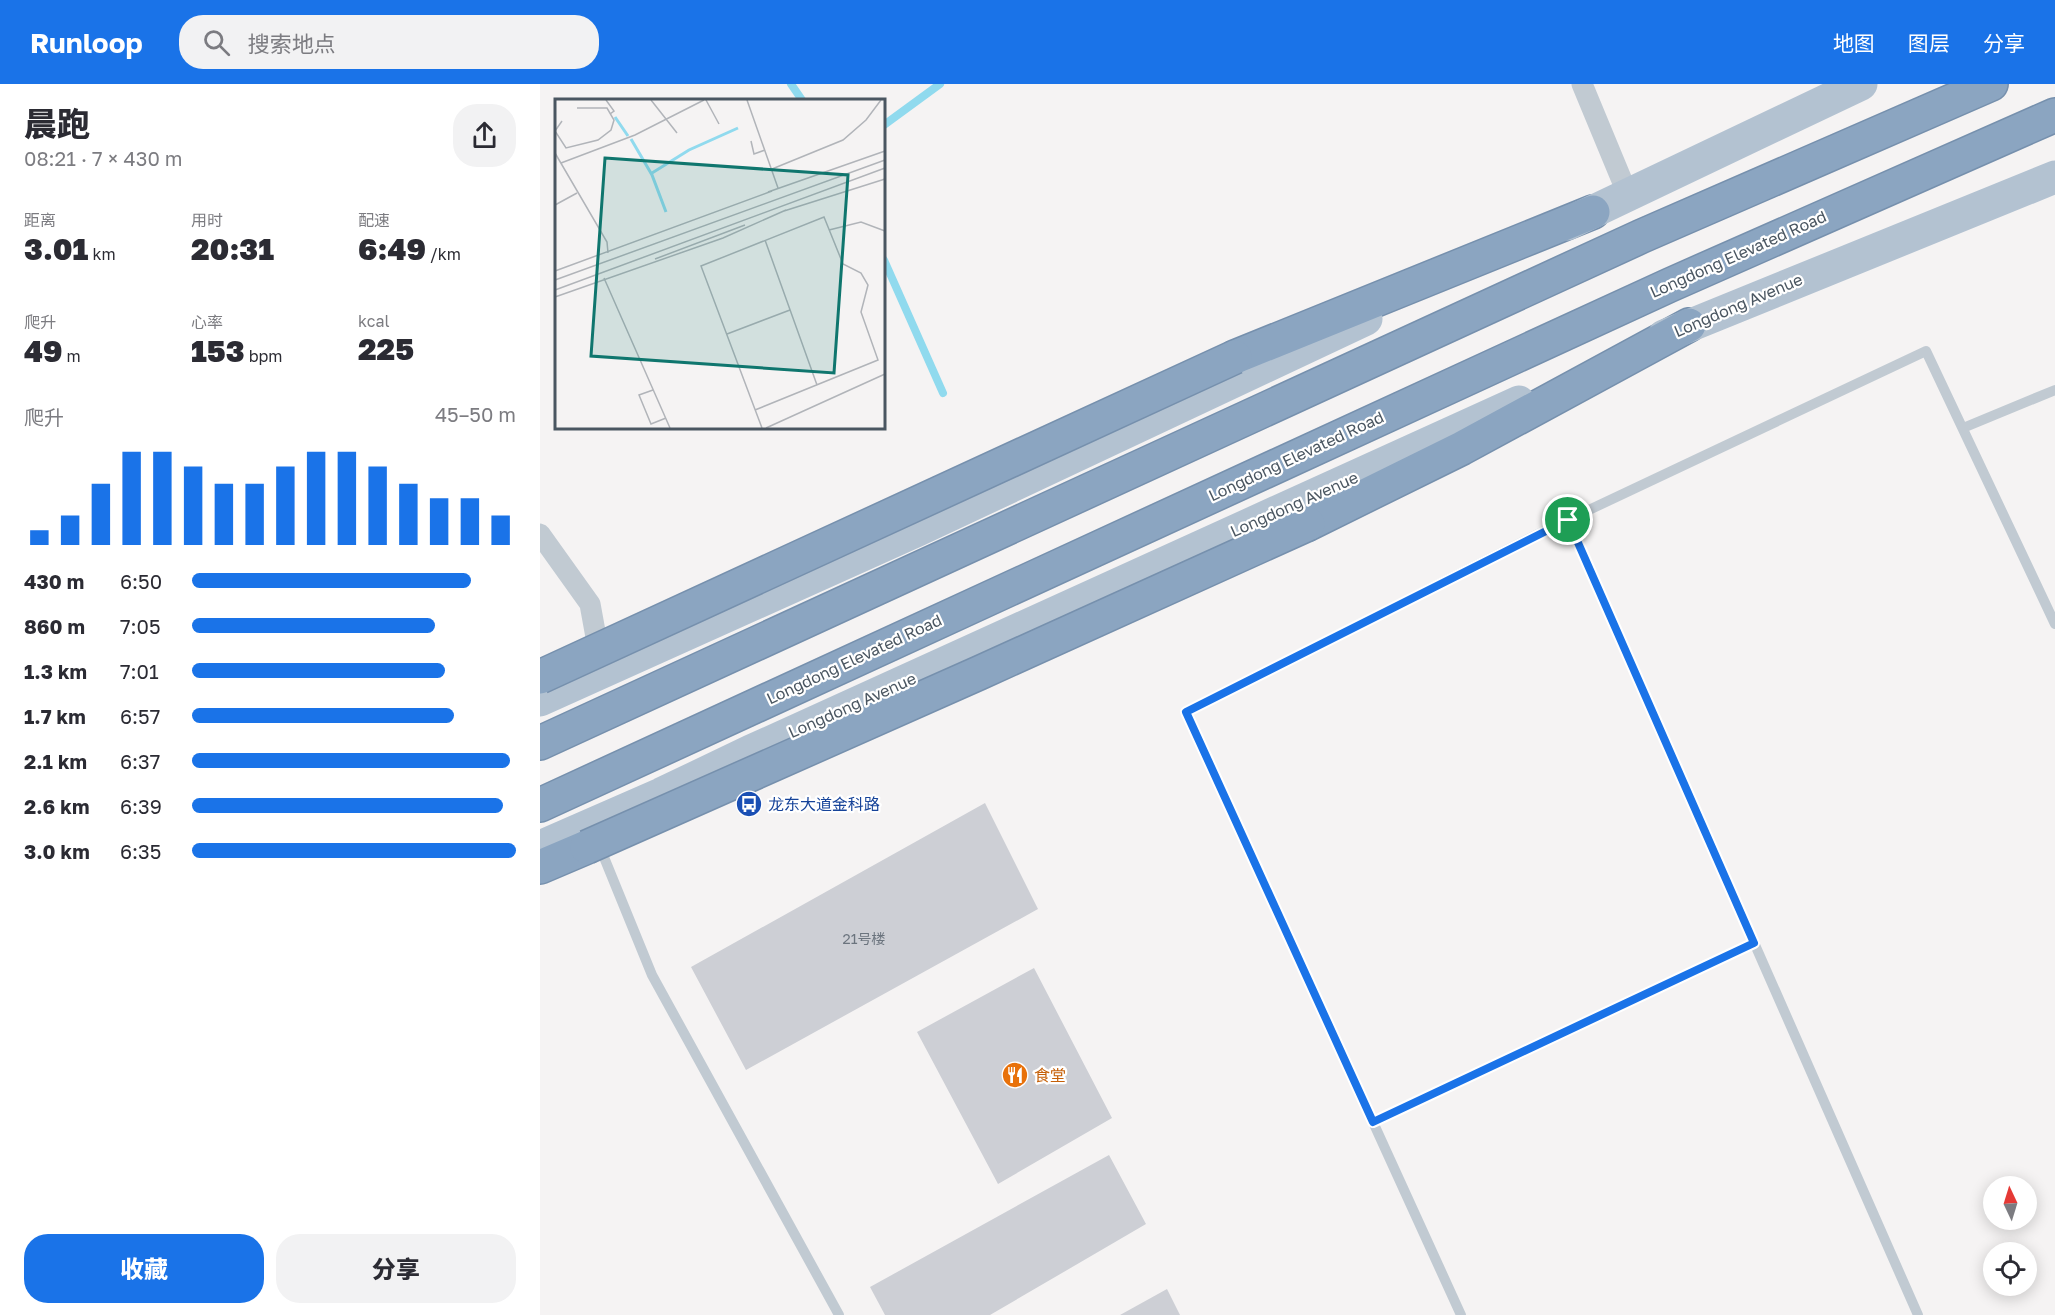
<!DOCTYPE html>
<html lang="zh">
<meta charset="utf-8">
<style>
body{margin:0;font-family:"Golos Text","Noto Sans SC",sans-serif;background:#f2f2f3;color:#2b2b33;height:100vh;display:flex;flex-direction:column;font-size:22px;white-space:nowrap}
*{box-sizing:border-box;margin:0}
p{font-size:20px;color:#7c7c81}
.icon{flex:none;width:33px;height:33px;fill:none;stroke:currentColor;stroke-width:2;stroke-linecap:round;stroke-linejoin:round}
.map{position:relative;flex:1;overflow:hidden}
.sheet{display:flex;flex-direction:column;background:#fff;width:540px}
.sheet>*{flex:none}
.needle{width:39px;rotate:356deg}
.fabs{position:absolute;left:1443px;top:1092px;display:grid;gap:12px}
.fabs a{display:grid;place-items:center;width:54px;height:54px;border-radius:50%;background:#fff;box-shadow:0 3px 15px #0003;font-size:30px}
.pin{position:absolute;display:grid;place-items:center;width:51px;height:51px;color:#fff;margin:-26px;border:3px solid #fff;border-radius:50%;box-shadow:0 2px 6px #0007}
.round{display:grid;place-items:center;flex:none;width:63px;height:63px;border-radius:24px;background:#f2f2f3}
.head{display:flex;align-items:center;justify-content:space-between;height:102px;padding:0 24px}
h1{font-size:33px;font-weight:800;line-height:45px}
.figures{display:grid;grid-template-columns:repeat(3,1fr);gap:9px;height:102px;padding:6px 24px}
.figures div{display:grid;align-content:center}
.figures b{font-size:30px;font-weight:800}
.figures small{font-size:16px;font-weight:400}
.figures p{font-size:16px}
.chart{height:168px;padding:12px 24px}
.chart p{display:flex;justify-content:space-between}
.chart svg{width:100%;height:108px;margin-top:6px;stroke:#1a73e8;stroke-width:6}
.button{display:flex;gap:12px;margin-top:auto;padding:12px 24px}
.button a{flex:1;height:69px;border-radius:24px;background:#1a73e8;color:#fff;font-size:24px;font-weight:800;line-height:69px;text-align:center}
.button a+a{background:#f2f2f3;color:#2b2b33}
ul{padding:0 24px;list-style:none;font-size:20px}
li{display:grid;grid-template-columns:96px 72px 1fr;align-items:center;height:45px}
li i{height:15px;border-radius:8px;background:#1a73e8}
header{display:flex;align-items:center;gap:36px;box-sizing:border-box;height:84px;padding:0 30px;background:#1a73e8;color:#fff}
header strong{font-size:28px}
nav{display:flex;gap:33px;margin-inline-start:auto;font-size:21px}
.search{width:420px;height:54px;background:#f2f2f3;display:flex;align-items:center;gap:15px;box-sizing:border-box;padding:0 21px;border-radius:24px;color:#7c7c81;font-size:22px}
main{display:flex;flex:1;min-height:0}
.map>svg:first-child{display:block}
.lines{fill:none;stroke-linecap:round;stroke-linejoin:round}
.stream{stroke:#90daee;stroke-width:8}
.building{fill:#cdcfd5}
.highway-casing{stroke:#7690ad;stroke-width:36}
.lane{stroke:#c1cad2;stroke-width:10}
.street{stroke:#c1cad2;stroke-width:21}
.primary{stroke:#b3c2d1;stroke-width:33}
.highway{stroke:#8ba5c1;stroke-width:33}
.highway-bridge-casing{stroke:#7690ad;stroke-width:36;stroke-linecap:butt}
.highway-bridge{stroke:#8ba5c1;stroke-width:33}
.route-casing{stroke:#fff;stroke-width:12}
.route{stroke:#1a73e8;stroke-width:8}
.labels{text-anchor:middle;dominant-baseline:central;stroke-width:4.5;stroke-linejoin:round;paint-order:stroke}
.number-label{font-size:14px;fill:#6b747e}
.street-label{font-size:16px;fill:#4a5661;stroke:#fff}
.transit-label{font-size:16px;fill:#164399;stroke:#fff;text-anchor:start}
.food-label{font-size:16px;fill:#c56008;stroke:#fff;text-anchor:start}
.inset-river{fill:none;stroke:#90daee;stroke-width:3}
.inset-road{fill:none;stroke:#b1b4b9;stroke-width:1.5}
.view{fill:#0f766e;fill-opacity:0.15;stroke:#0f766e;stroke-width:3}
.inset-edge{fill:none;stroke:#4a5661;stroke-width:3}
</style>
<header>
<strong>Runloop</strong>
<div class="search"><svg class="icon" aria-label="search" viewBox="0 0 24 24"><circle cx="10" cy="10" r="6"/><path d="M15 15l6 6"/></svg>搜索地点</div>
<nav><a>地图</a><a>图层</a><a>分享</a></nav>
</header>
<main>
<section class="sheet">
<div class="head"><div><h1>晨跑</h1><p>08:21 · 7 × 430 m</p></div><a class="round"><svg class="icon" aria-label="share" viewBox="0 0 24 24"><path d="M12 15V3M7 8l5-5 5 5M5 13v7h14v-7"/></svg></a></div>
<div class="figures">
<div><p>距离</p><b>3.01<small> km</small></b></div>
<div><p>用时</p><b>20:31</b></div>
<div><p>配速</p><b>6:49<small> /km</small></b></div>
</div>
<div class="figures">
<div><p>爬升</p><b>49<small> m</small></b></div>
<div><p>心率</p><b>153<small> bpm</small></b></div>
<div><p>kcal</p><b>225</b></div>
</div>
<div class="chart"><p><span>爬升</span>45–50 m</p>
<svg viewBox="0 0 160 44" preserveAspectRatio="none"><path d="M5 44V38M15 44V32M25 44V19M35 44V6M45 44V6M55 44V12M65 44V19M75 44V19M85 44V12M95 44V6M105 44V6M115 44V12M125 44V19M135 44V25M145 44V25M155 44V32"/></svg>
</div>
<ul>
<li><b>430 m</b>6:50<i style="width:86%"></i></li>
<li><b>860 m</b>7:05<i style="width:75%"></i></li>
<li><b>1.3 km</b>7:01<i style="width:78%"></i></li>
<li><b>1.7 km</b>6:57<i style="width:81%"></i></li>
<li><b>2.1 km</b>6:37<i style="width:98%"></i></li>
<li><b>2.6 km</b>6:39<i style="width:96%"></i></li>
<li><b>3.0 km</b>6:35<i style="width:100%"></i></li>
</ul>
<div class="button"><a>收藏</a><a>分享</a></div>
</section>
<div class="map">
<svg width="1515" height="1231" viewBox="0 0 1515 1231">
<rect width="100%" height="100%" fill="#f5f3f3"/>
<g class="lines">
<!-- stream -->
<path class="stream" d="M251,0L262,16
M344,41L400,0
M344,176L403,309"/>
</g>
<!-- building -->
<path class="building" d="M445,719L498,825L206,986L151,883Z
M494,884L572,1034L458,1100L377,948Z
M569,1071L606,1140L450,1231H345L330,1203Z
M627,1205L640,1231H580Z"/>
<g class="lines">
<!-- highway casing -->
<g class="highway-casing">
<path id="highway" d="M695,273L1053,128
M768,440L922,364L1149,241
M0,659L1102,152L1451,0
M0,721L1130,201L1515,31
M0,783L47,763"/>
</g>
<!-- lane -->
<path class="lane" d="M1423,344L1515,306
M1028,436L1378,1231
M59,761L112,891L299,1231
M833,1038L1214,859
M921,1231L646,628L998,450L1386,267L1515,540"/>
<!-- street -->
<path class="street" d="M1042,0L1088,111
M0,450L50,520L60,575"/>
<!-- primary -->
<path class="primary" d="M1027,140L1321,0
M1124,252L1515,93
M0,616L378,446L826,235
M0,763L121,710L211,667L979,318"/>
<!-- highway -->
<use href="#highway" class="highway"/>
<!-- highway-bridge casing -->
<g class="highway-bridge-casing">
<path id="highway-bridge" d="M0,593L695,273
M47,763L439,589L768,440"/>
</g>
<!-- highway-bridge -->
<use href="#highway-bridge" class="highway-bridge"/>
</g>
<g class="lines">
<!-- route casing -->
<g class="route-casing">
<path id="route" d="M1028,436L1214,859L833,1038L646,628Z"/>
</g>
<!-- route -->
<use href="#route" class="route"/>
</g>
<!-- icons -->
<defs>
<g id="bus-disc" transform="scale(1.35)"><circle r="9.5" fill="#1a4fb4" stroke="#fff"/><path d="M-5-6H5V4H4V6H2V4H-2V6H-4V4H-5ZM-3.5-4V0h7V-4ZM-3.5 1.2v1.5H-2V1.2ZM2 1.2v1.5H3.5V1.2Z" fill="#fff"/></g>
<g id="restaurant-disc" transform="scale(1.35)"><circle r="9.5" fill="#e8710a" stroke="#fff"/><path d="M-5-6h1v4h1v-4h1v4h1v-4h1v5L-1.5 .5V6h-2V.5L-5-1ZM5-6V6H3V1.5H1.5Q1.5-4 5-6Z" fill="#fff"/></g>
</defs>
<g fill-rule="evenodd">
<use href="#bus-disc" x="209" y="720"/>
<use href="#restaurant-disc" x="475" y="991"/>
</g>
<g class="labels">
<!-- number labels -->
<g class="number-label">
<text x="324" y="854">21号楼</text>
</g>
<!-- street labels -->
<g class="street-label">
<text transform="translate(1198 170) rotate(-24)">Longdong Elevated Road</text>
<text transform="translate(1198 221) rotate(-23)">Longdong Avenue</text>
<text transform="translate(756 372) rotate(-25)">Longdong Elevated Road</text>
<text transform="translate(754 420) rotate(-24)">Longdong Avenue</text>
<text transform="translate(314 575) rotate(-25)">Longdong Elevated Road</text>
<text transform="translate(312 621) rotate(-24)">Longdong Avenue</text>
</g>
<!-- transit labels -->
<g class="transit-label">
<text x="228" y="720">龙东大道金科路</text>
</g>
<!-- food labels -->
<g class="food-label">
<text x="494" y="991">食堂</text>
</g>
</g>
<!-- overview -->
<g transform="translate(15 15)">
<rect width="330" height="330" fill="#f5f3f3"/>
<path class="inset-river" d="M60,18L73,37M76,40L97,76L111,113M97,74L134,51L183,29"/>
<path class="inset-road" d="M51,1L59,12L55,15M96,1L122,34M151,1L164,25M192,1L223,89M7,22L0,32L11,49L43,41L56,31L59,21L52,9H22M196,42L199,55L210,51M0,54L52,143L53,154M6,64L80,36L149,1M217,70L288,41L311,21L326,1M213,93L330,52M0,106L22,94M229,112L330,80M274,131L306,123L330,132M210,141L262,286M100,160L190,126M0,172L217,92M49,179L115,329M0,181L330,61M0,191L330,69M0,198L168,139L231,111M172,235L235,211M98,291L84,296L96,325L111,319M200,311L323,261L306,213L313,186L306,174L288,165L269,118L146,167L207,329M211,329L330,275"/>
<path class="view" d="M50,59L293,76L279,274L36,257Z"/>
<rect width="330" height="330" class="inset-edge"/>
</g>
</svg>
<div class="fabs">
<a><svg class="needle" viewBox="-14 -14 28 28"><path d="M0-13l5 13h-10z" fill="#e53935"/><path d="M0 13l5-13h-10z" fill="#7c7c81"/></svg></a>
<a><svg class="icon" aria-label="locate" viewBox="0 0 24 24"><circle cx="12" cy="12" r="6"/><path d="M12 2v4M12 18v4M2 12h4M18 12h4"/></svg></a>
</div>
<div class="pin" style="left:1028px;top:436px;background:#1e9e55"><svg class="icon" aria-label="arrive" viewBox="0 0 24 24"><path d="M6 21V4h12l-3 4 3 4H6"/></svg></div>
</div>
</main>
